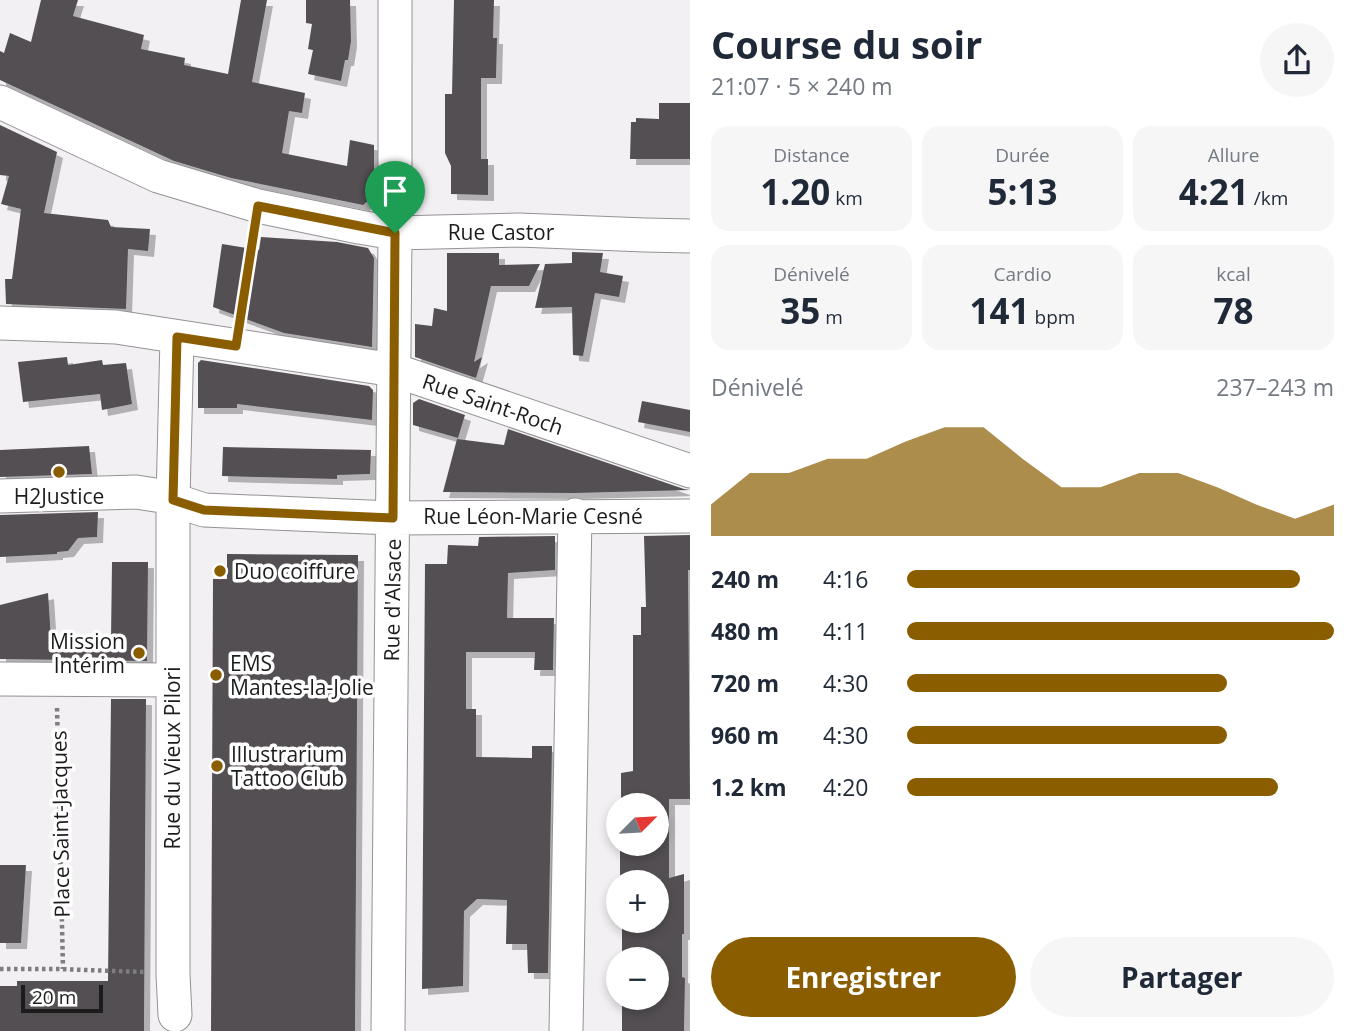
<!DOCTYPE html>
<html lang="fr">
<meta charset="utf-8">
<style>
body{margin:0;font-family:"Open Sans",sans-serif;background:#f6f6f7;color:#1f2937;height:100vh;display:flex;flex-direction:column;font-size:26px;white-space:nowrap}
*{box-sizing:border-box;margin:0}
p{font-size:23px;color:#747a83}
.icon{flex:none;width:38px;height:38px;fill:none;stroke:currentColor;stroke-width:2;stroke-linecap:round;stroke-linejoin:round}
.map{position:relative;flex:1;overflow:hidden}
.sheet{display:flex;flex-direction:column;background:#fff;width:665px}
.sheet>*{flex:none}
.needle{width:46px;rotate:66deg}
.buttons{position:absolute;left:606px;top:793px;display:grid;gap:14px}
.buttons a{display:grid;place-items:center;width:63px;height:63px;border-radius:50%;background:#fff;box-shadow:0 4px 10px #0003;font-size:35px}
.scale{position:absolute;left:21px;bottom:18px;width:82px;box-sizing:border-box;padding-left:7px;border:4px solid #1d1c1d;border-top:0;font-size:19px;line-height:24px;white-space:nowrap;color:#1d1c1d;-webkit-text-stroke:5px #fffeff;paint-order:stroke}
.pin{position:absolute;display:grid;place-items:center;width:60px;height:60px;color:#fff;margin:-72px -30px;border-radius:50% 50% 50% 0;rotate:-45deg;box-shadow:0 0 7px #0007}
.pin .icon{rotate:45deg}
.round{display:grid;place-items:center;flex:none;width:74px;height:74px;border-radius:37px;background:#f6f6f7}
.summary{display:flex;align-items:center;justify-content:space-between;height:119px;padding:0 21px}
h1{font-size:38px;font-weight:700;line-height:52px}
.metrics{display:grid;grid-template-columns:repeat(3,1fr);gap:10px;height:119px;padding:7px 21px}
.metrics div{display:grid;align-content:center;border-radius:18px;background:#f6f6f7;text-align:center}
.metrics b{font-size:35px;font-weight:700}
.metrics small{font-size:19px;font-weight:400}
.metrics p{font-size:19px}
.chart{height:196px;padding:14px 21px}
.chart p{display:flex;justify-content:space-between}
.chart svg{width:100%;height:126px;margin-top:7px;fill:#8b5d01;opacity:.7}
.primary-button{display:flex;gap:14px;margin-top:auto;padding:14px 21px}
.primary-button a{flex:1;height:80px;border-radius:42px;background:#8b5d01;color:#fff;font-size:28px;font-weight:700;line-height:80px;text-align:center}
.primary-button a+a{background:#f6f6f7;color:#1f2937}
ul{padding:0 21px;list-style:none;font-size:23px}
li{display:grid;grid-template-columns:112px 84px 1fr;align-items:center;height:52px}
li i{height:18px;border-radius:9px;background:#8b5d01}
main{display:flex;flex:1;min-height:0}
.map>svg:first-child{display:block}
.building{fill:#535053;filter:url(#shadow)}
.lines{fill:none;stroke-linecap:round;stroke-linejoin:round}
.minor-casing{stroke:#949295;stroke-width:35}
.path{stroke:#7f7d7f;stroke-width:4.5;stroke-dasharray:3.5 3.5;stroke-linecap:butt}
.minor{stroke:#fff;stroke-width:33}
.route-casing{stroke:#fff;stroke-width:14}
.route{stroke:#8b5d01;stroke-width:9}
.poi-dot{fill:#8b5d01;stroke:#fffeff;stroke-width:2.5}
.labels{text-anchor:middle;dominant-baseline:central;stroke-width:7;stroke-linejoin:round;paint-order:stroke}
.street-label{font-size:21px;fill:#1d1c1d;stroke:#fffeff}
.poi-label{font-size:21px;fill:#1d1c1d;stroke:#fffeff;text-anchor:start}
</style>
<main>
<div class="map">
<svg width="690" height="1031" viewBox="0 0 690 1031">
<defs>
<filter id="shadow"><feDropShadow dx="6" dy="6" stdDeviation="0" flood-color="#0004"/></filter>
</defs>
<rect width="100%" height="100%" fill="#f3f0f3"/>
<!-- building -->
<path class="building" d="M41,0H78L73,16L144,35L141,49L185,58L184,65L228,74L241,0H267L252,82L305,93L302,113L289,111L282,153L347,166L350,140L374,145V196L363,205L231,178L174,161L0,80V51L4,53L10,33L31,42Z
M306,0H350L351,41L348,60H345L341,81L308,74L313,50L308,49L312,24L306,23Z
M454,0H494L493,38H497L496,78H481V159H488V195L451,194V166L445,153V94H452Z
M659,103H690V159H630L631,122H636V118L659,119Z
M0,125L57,152L44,213L108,220L111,227L150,229L148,251L128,249L126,309L6,304L5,279H12L21,209L1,204L9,176L0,175Z
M261,237L337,242L368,248L374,258L372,347L284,333L213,307L222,244L259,250Z
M572,252L603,253L600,272L623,276L619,297L595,293L583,356L573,355L572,307L535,308L545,264L572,263Z
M447,253H499V265L540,264L529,286H491L474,362L482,357L476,378L415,357V324L432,326L434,308L447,311Z
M67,357L68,365L102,360L103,365L126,363L132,404L102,410L100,394L23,402L18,362Z
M201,360L369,386L373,390L372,420L237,404V408H198V363Z
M419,399L465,415L458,438L413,425V403Z
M642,401L690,410V432L638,422Z
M508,429L684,489L690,490L575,493L443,492L457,439L504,445Z
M89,446L92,474L0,477V450Z
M223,447L371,450L370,474L337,475V479L222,476Z
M98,512L97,537L78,538L68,551L57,552V554L0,557V515Z
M690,535V570H688L690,799H669V878L684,874V934H682V977L685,978L684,1031H622V998H656V959H622V920H656V882H620V844H656V805H621V773L633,771V635H641V607H646L644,536Z
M555,536V570L508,573L507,618H554L553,670H534L535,652H466V709H476V757L532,758V746H552L548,973H528L527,944H506L507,900L477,899L464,911L463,986L422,989L425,564H447L448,545L478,546L479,537Z
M227,554L358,555L355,1031H211L213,579H227Z
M112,562H148L147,661L0,659V605L48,593L51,639H111Z
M111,699H146L144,1031H0V986H17V981H108Z
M0,865H26L21,943H0Z"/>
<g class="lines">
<!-- minor casing -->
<g class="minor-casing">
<path id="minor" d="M0,102L158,176L258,206L359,227L395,233L519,230L645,235L690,236
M0,323L116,327L394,370L690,471
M0,496L136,492L162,496L204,510L392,518L690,516
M0,679L172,680
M175,1015L173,974V500L177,337
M388,1031L395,233V0
M566,1031L575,515"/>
</g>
<!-- path -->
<path class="path" d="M241,316L254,235
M57,708L63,969
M0,969H57L144,972"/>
<!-- minor -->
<use href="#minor" class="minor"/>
</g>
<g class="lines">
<!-- route casing -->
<g class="route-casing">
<path id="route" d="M258,206L395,233L393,518L204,510L173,500L177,337L236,346Z"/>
</g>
<!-- route -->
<use href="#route" class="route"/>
</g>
<!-- markers -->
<g class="poi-dot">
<circle cx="59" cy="472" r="7"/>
<circle cx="220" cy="571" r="7"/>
<circle cx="139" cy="653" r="7"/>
<circle cx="216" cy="675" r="7"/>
<circle cx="217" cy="766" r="7"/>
</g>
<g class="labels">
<!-- street labels -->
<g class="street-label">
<text x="501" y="232">Rue Castor</text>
<text transform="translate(493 404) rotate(19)">Rue Saint-Roch</text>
<text x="533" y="516">Rue Léon-Marie Cesné</text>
<text transform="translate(392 600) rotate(-89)">Rue d'Alsace</text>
<text transform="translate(172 758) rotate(-90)">Rue du Vieux Pilori</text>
<text transform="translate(60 824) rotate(-91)">Place Saint-Jacques</text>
</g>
<!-- poi labels -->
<g class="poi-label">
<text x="59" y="496" text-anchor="middle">H2Justice</text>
<text x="234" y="571">Duo coiffure</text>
<text x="125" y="641" text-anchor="end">Mission<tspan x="125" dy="24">Intérim</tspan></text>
<text x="230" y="663">EMS<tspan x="230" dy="24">Mantes-la-Jolie</tspan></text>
<text x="231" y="754">Illustrarium<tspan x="231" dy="24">Tattoo Club</tspan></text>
</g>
</g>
</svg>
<div class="buttons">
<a><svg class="needle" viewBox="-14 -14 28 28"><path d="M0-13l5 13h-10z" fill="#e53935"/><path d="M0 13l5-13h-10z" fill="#747a83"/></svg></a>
<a>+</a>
<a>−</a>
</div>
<div class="scale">20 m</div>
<div class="pin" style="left:395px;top:233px;background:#1e9e55"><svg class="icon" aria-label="arrive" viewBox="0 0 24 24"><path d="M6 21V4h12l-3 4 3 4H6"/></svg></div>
</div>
<section class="sheet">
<div class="summary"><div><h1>Course du soir</h1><p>21:07 · 5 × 240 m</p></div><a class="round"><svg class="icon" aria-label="share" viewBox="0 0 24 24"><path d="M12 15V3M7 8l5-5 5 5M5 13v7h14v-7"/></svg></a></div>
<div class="metrics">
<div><p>Distance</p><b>1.20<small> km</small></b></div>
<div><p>Durée</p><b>5:13</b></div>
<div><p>Allure</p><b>4:21<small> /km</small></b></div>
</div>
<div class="metrics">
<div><p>Dénivelé</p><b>35<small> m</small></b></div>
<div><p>Cardio</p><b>141<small> bpm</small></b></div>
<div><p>kcal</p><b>78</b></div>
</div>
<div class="chart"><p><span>Dénivelé</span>237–243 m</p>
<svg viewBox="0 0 160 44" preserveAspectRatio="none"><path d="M0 44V33L10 22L20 22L30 17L40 17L50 11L60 6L70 6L80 17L90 27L100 27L110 22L120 22L130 27L140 33L150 38L160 33V44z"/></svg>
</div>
<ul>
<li><b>240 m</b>4:16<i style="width:92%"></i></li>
<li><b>480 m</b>4:11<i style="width:100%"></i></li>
<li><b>720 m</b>4:30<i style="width:75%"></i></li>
<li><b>960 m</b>4:30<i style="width:75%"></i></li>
<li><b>1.2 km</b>4:20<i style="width:87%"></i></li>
</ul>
<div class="primary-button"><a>Enregistrer</a><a>Partager</a></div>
</section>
</main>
